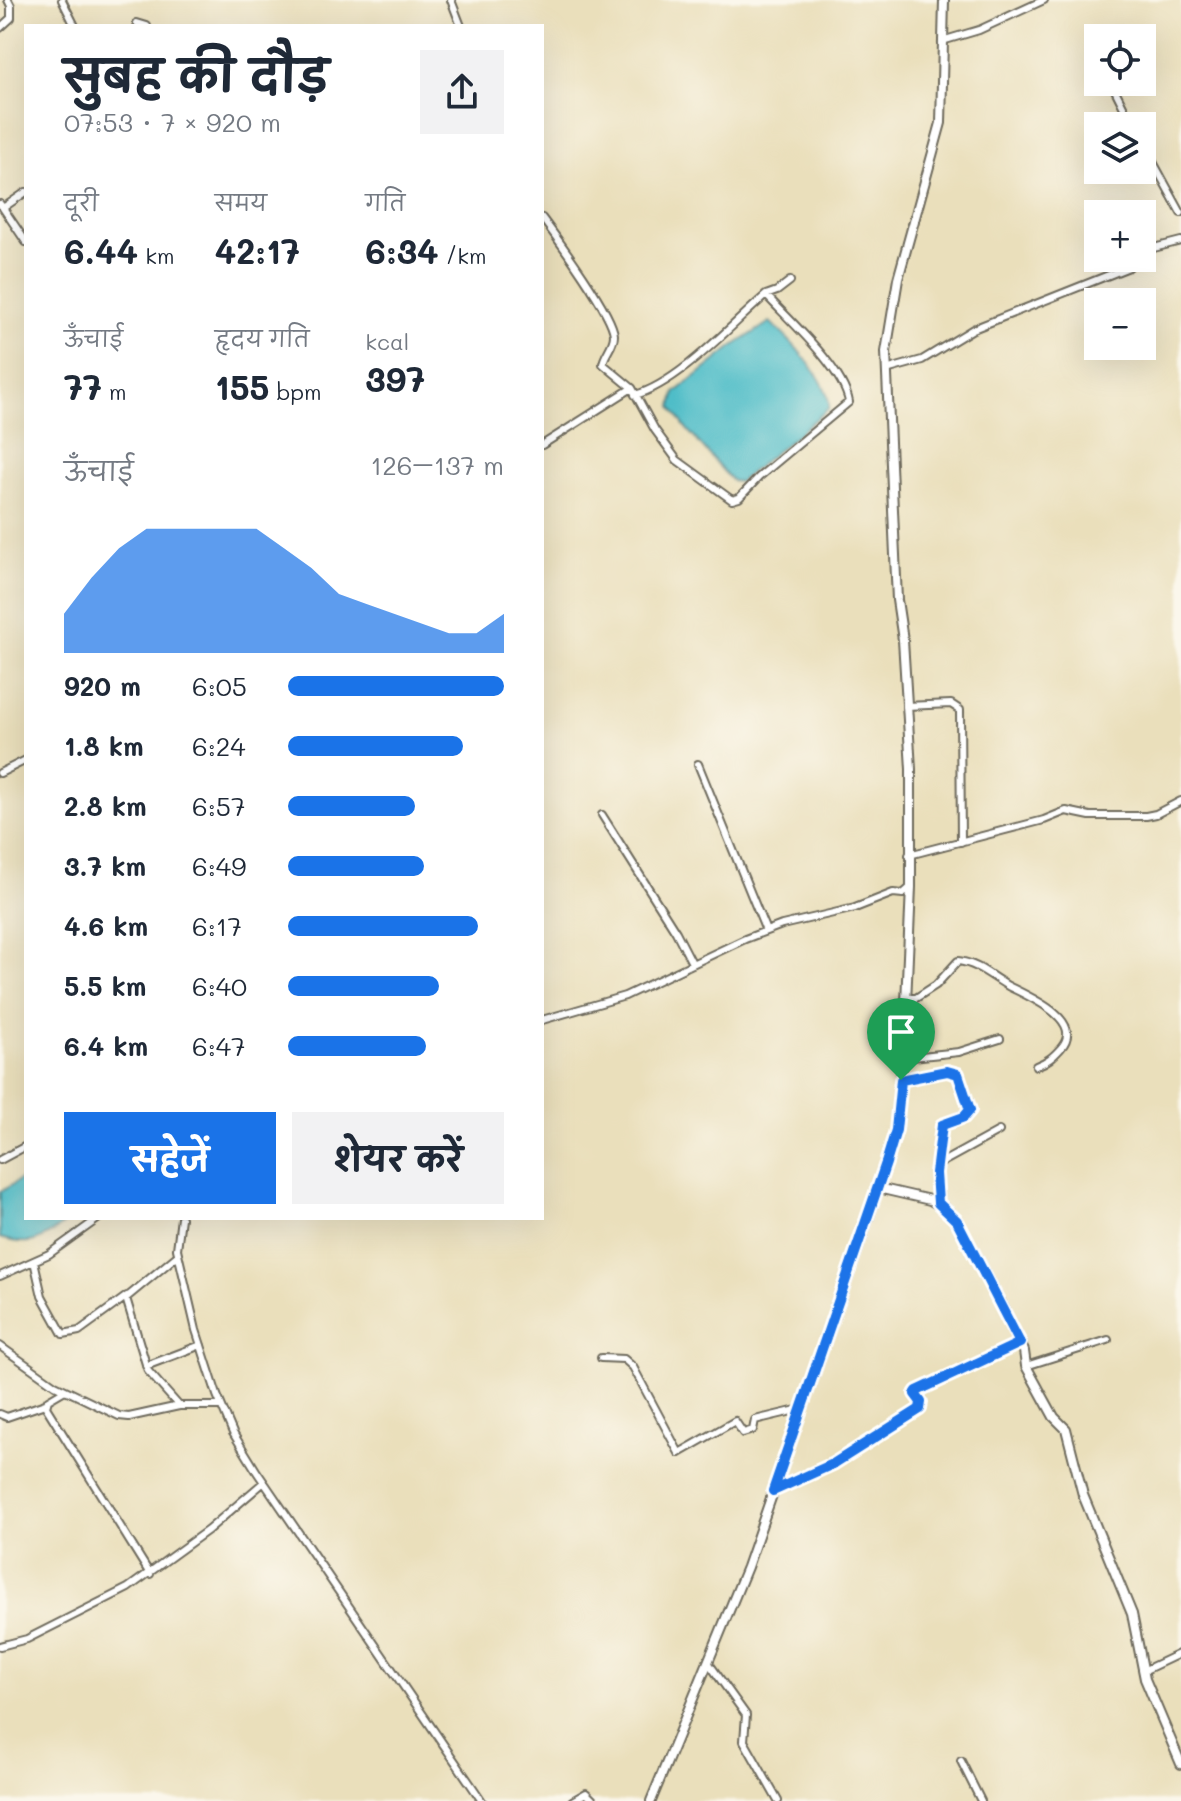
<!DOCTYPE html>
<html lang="hi">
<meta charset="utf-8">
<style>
body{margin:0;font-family:Mali,"Playpen Sans Deva",sans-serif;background:#f2f2f3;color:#1f2937;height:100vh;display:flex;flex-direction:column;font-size:30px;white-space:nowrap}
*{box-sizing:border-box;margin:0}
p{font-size:26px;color:#747a83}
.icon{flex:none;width:44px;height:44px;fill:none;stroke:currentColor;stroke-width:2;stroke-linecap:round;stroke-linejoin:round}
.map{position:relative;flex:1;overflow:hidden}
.panel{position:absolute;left:24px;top:24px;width:520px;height:1196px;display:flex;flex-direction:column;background:#fff;border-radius:0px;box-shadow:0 8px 32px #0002}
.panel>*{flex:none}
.fabs{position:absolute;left:1084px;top:24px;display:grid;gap:16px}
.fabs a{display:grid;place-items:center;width:72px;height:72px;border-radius:0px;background:#fff;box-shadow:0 8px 32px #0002;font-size:40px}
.pin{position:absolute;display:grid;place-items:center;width:68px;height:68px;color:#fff;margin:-82px -34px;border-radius:50% 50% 50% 0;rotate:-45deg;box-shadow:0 0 8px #0007}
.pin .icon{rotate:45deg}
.round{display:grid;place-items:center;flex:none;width:84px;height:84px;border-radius:0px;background:#f2f2f3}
.headline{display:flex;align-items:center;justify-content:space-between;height:136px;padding:0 40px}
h1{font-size:44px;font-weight:700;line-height:60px}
.stats{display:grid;grid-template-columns:repeat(3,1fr);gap:12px;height:136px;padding:8px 40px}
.stats div{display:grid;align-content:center}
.stats b{font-size:34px;font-weight:700}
.stats small{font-size:22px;font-weight:400}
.stats p{font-size:22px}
.chart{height:224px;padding:16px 40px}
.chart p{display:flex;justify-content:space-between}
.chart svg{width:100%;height:144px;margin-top:8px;fill:#1a73e8;opacity:.7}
.primary-button{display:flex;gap:16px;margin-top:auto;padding:16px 40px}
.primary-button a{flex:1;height:92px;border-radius:0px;background:#1a73e8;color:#fff;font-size:32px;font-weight:700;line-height:92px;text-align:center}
.primary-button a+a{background:#f2f2f3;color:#1f2937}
ul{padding:0 40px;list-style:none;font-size:26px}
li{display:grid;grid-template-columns:128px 96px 1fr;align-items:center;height:60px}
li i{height:20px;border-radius:10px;background:#1a73e8}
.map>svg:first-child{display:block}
.water{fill:#4fbdc8;stroke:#3d747a;stroke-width:2}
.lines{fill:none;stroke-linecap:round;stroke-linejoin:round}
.minor-casing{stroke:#6e6a5d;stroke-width:10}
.tertiary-casing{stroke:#6e6a5d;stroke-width:12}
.minor{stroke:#fff;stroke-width:6}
.tertiary{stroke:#fff;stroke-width:8}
.route-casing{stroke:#fff;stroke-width:16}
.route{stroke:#1a73e8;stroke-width:10}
</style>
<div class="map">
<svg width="1181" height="1801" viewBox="0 0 1181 1801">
<rect width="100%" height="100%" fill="#fbf7ec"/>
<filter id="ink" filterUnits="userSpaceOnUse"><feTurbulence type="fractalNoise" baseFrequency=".0125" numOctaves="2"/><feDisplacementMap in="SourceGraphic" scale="16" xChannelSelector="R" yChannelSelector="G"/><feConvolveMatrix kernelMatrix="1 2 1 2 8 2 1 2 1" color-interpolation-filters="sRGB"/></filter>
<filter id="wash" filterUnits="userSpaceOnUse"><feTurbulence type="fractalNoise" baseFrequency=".006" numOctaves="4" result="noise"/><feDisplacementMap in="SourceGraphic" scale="32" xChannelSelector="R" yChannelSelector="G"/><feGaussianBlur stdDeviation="1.8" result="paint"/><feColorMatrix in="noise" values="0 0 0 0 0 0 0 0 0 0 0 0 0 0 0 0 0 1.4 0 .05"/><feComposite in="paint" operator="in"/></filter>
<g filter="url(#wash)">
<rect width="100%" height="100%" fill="#eadfbb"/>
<!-- water -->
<path class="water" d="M770,322C789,339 831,381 829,408L739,482L732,481L685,427L672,407L675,393L735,345Z
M26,1176V1218H72C44,1238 35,1249 0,1238V1192Z"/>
</g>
<g filter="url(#ink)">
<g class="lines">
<!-- minor casing -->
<g class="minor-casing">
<path id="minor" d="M62,0L75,26
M451,0L461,26
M137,23L147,26
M0,28L11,18V6L8,0
M1089,38L1098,56
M942,41L979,30L1044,0
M1111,82L1133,126
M1142,142L1181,213
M0,204L3,208L26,192
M3,208L26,242
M542,218C557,238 613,314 614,335C614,346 604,354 603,364L632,388L655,430L677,460L732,500L739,498L759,477L849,402C843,368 789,320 766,295
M1142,251L1181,241
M886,370L922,360L973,329L1129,267L1136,258
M635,395C679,383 731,325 766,295L777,291L790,281
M542,445L632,388
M906,706L951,704L960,710L961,842
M698,764L766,931
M0,773L26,760
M602,815L676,932L692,963
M909,855L1044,820L1066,811L1090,816H1146L1156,814L1181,801
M907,998H916L936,985L958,961C977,963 992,977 1008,986C1028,996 1086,1020 1061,1048C1053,1057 1047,1062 1036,1066
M542,1020L625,996L745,939L782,925L855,908L893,893L903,894L911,887
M903,1058L959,1052L1000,1039
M901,1080L947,1071L958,1074L969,1101V1112L942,1125L939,1164
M0,1160L26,1146
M938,1203L936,1173L939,1164L999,1131
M181,1218L177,1249L196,1330L217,1395L233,1433L257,1472L482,1801
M178,1255L126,1298L148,1371L179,1406
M34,1261L42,1296L63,1334L79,1331L127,1296
M0,1276L49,1254L99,1218
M0,1346L55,1385L119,1416L129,1417L179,1406H221
M601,1358L624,1359L633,1367L679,1453L735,1421L743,1433L753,1430L755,1420L801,1409
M146,1366L201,1345
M1026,1366L1108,1340
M65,1390L48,1400L46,1407L150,1574
M0,1414L7,1417L45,1404
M773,1491L833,1464L920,1409L921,1402L915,1394L917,1391L1020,1343
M0,1646L27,1639L128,1588L208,1530L264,1482
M708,1662L746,1715L744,1741L778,1801
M1143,1671L1181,1653
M961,1761L981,1801
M572,1801L586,1793L594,1801"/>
</g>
<!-- tertiary casing -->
<g class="tertiary-casing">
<path id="tertiary" d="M878,1188L930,1200L945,1208L957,1221L984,1271L1024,1351L1026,1366L1054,1417L1066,1429L1083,1495L1132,1614L1145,1679L1181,1764
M651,1801L747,1567L870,1213L896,1130L904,1049L911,887V769L903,640L897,600L886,352L898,279L941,123L944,0"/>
</g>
<!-- minor -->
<use href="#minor" class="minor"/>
<!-- tertiary -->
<use href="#tertiary" class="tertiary"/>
</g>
</g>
<g class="lines" filter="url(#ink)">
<!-- route casing -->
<g class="route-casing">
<path id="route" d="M947,1071L958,1074L970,1110L964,1117L942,1125L936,1173L938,1203L957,1221L1020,1343L917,1391L915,1394L921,1402L920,1409L833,1464L773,1491L886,1163L896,1130L901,1080Z"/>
</g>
<!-- route -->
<use href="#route" class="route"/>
</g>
</svg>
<div class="fabs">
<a><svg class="icon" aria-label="locate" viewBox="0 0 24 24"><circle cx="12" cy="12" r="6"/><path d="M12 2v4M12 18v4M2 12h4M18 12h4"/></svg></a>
<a><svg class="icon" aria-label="layers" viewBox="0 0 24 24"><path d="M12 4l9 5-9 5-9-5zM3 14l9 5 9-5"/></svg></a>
<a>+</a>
<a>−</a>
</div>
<div class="pin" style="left:901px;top:1080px;background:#1e9e55"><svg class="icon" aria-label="arrive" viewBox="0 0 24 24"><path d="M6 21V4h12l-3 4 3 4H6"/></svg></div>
<section class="panel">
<div class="headline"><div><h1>सुबह की दौड़</h1><p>07:53 · 7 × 920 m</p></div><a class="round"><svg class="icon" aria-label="share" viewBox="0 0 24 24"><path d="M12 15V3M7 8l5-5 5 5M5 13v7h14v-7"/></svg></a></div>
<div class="stats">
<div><p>दूरी</p><b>6.44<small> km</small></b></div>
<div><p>समय</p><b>42:17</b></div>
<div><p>गति</p><b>6:34<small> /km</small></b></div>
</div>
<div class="stats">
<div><p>ऊँचाई</p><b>77<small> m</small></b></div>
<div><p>हृदय गति</p><b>155<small> bpm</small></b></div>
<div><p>kcal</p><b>397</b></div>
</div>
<div class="chart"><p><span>ऊँचाई</span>126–137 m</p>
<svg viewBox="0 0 160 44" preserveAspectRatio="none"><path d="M0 44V32L10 21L20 12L30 6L40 6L50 6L60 6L70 6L80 12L90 18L100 26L110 29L120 32L130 35L140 38L150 38L160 32V44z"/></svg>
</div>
<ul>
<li><b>920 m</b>6:05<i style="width:100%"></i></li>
<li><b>1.8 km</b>6:24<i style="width:81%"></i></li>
<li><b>2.8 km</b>6:57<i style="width:59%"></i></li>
<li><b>3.7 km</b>6:49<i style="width:63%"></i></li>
<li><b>4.6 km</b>6:17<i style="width:88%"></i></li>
<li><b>5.5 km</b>6:40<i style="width:70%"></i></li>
<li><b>6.4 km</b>6:47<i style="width:64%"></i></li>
</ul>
<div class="primary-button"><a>सहेजें</a><a>शेयर करें</a></div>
</section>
</div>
